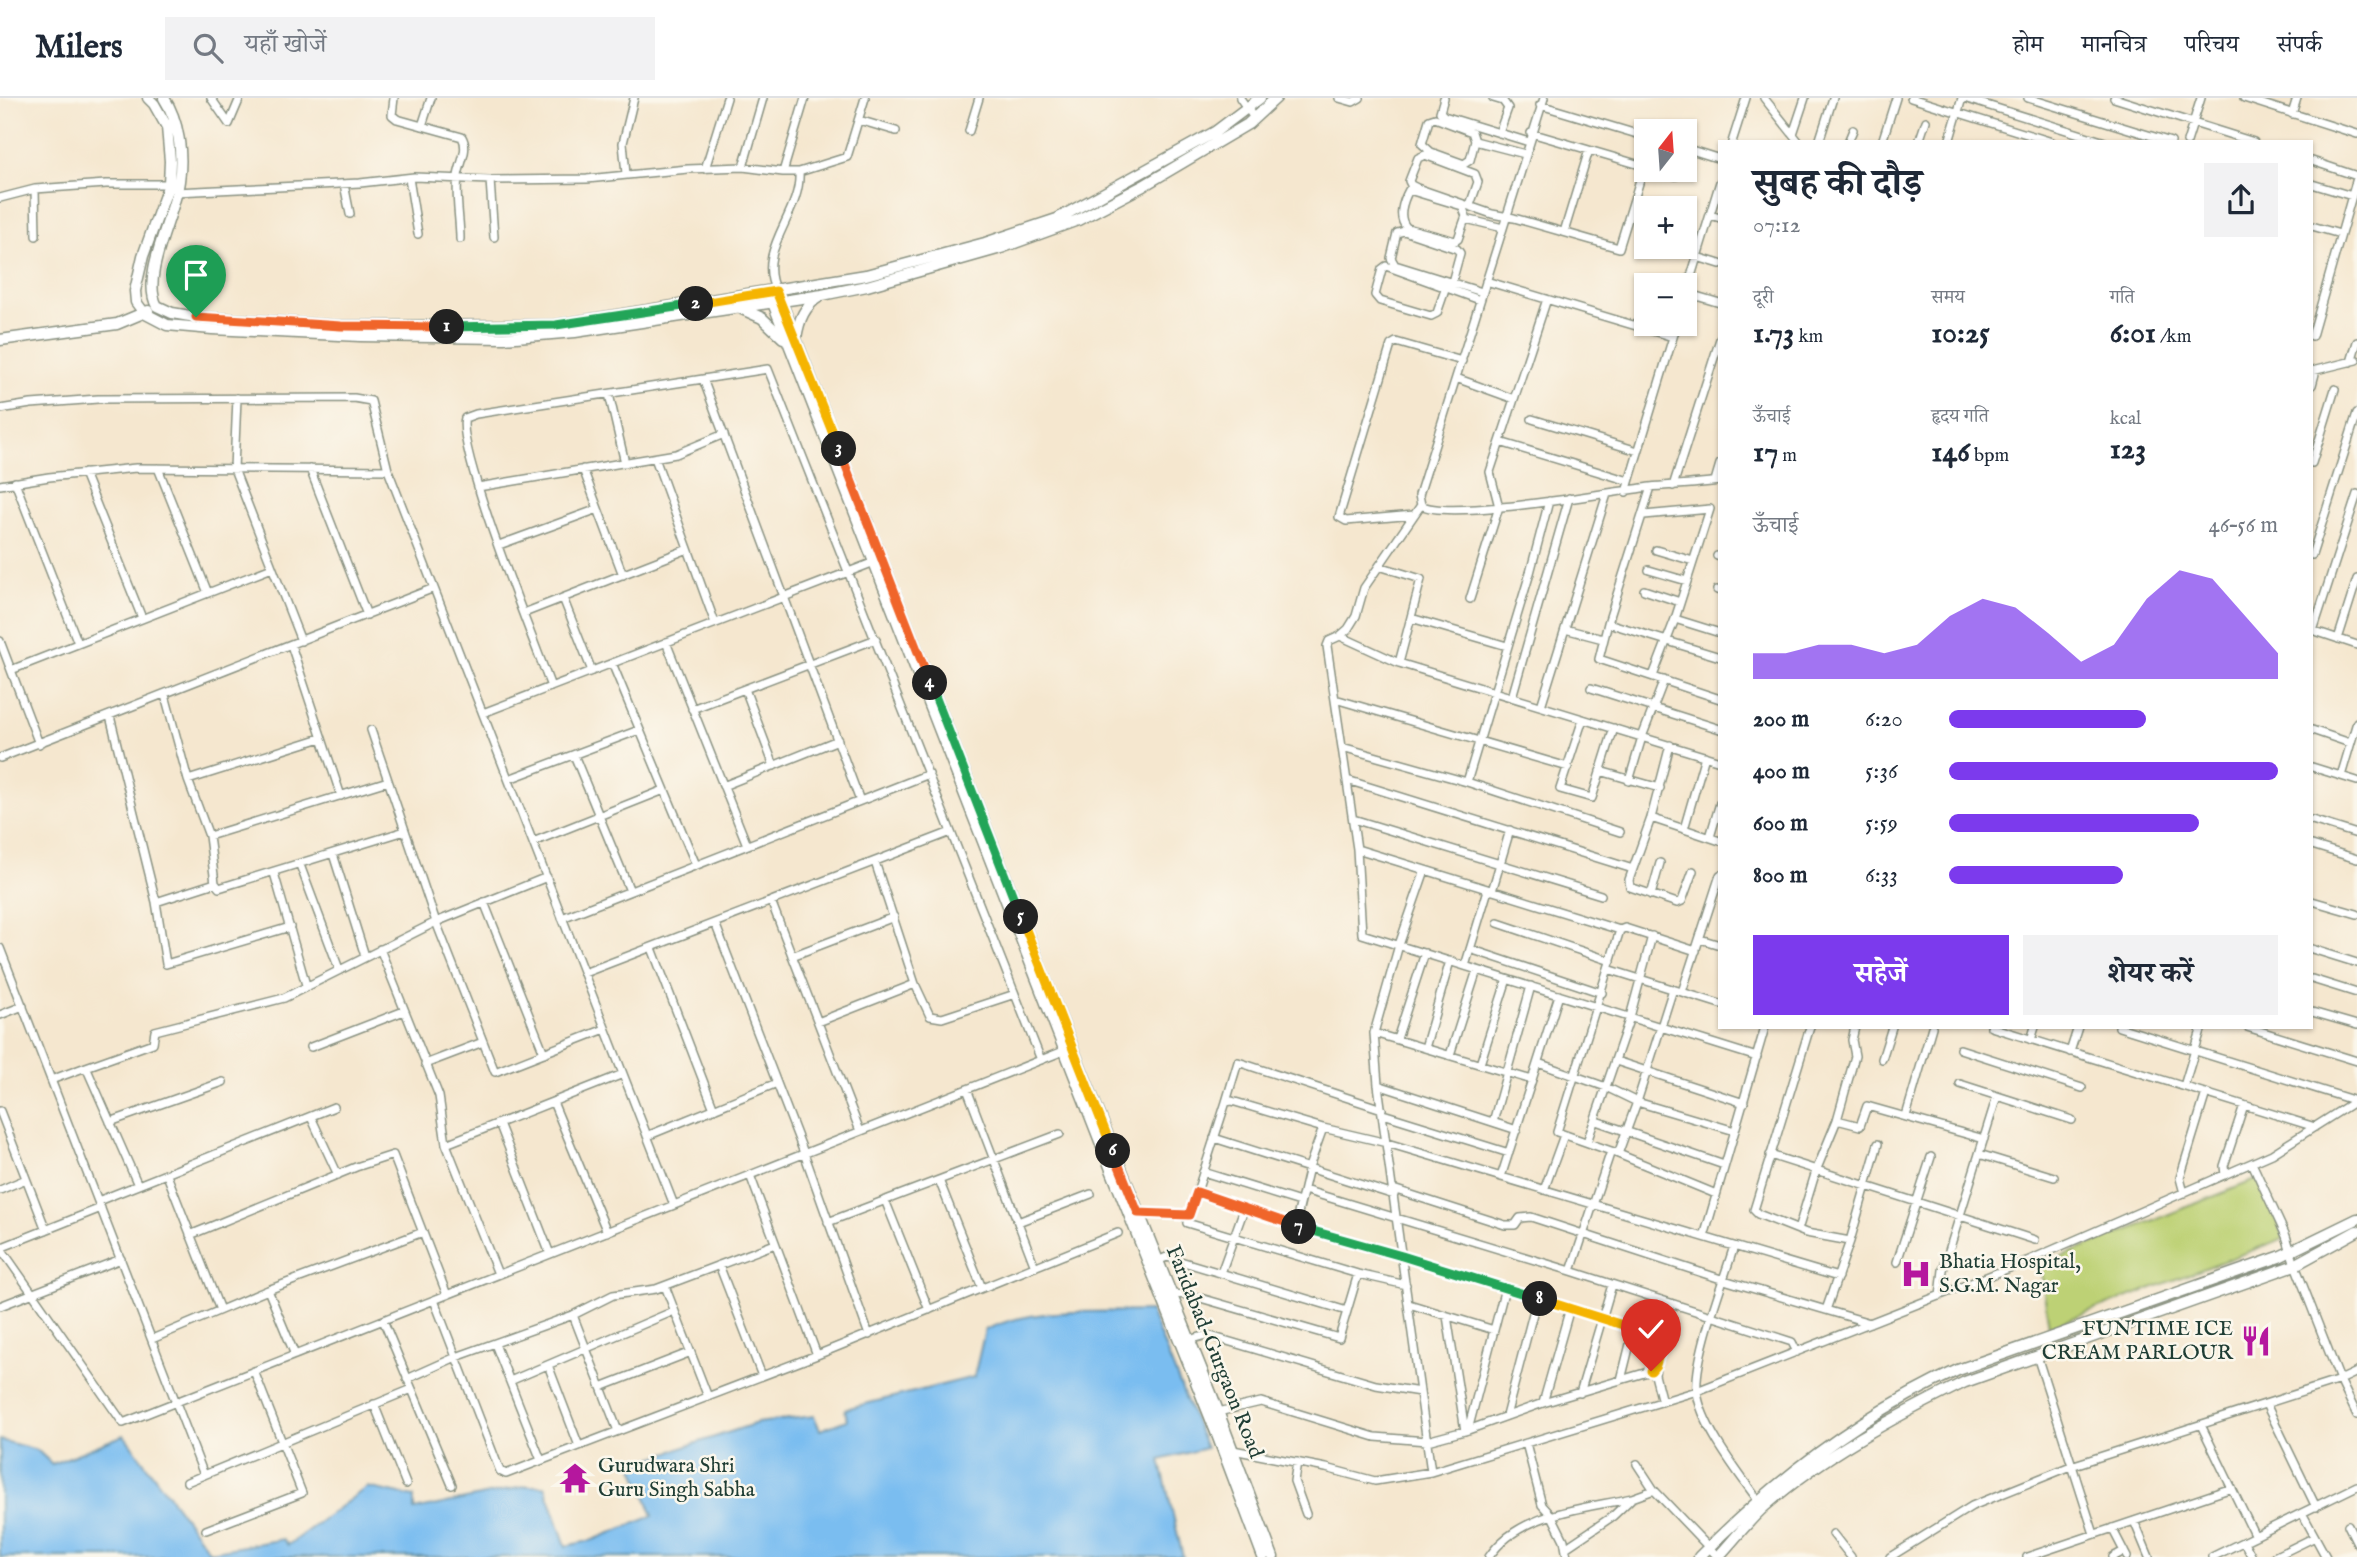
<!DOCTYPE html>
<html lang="hi">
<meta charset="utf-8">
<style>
body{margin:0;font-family:"IM FELL English","Noto Serif Devanagari",serif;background:#f2f2f3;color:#1f2937;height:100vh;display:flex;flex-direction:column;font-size:26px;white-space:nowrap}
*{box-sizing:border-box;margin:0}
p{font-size:23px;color:#747a83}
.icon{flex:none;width:38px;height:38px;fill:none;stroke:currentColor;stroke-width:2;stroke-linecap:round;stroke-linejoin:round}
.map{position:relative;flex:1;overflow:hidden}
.panel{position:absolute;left:1718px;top:42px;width:595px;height:889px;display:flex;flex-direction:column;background:#fff;border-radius:0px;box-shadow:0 2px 5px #0004}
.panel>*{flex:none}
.needle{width:46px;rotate:17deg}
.controls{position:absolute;left:1634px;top:21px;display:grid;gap:14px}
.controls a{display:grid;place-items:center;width:63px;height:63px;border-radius:0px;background:#fff;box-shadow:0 2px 5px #0004;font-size:35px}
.pin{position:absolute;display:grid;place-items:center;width:60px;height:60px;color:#fff;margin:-72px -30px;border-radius:50% 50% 50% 0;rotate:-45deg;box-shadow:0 0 7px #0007}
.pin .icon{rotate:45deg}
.km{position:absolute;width:35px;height:35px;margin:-18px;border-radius:50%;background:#222;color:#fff;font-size:19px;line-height:35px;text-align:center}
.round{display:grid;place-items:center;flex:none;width:74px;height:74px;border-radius:0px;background:#f2f2f3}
.head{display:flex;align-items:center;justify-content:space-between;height:119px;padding:0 35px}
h1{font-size:38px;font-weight:700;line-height:52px}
.stats{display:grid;grid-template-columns:repeat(3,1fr);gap:10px;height:119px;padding:7px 35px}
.stats div{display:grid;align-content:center}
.stats b{font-size:30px;font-weight:700}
.stats small{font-size:19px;font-weight:400}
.stats p{font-size:19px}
.chart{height:196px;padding:14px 35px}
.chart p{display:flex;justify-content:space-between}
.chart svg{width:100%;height:126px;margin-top:7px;fill:#7c3aed;opacity:.7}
.button{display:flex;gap:14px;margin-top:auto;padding:14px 35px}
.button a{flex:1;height:80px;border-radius:0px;background:#7c3aed;color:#fff;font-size:28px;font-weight:700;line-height:80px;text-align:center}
.button a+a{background:#f2f2f3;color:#1f2937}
ul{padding:0 35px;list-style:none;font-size:23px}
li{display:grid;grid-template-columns:112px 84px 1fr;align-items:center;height:52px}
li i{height:18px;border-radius:9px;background:#7c3aed}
header{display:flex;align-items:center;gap:42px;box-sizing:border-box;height:98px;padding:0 35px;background:#fff;border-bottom:2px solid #e0e1e3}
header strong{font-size:33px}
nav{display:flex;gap:38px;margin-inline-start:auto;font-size:24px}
.search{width:490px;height:63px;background:#f2f2f3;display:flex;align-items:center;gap:18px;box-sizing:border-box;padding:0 24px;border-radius:0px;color:#747a83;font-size:26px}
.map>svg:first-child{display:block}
.green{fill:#bdd174;stroke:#6e8754;stroke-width:2}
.water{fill:#7abdf0;stroke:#4c7d92;stroke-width:2}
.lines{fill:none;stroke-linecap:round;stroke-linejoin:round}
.street-casing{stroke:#8a9282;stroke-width:10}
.secondary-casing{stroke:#8a9282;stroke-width:13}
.street{stroke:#fff;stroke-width:7}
.secondary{stroke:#fff;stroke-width:10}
.split-1-casing{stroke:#fff;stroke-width:14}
.split-2-casing{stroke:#fff;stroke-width:14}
.split-3-casing{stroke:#fff;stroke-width:14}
.split-4-casing{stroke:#fff;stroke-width:14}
.split-5-casing{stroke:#fff;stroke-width:14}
.split-6-casing{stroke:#fff;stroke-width:14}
.split-7-casing{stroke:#fff;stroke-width:14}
.split-8-casing{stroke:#fff;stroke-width:14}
.split-9-casing{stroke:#fff;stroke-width:14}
.split-1{stroke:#f0652b;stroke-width:9}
.split-2{stroke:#22a559;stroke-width:9}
.split-3{stroke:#f5b400;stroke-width:9}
.split-4{stroke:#f0652b;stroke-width:9}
.split-5{stroke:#22a559;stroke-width:9}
.split-6{stroke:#f5b400;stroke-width:9}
.split-7{stroke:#f0652b;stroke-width:9}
.split-8{stroke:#22a559;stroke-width:9}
.split-9{stroke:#f5b400;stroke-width:9}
.labels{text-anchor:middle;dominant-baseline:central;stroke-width:5;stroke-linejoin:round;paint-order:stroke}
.poi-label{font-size:21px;fill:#1f3d34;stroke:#fbf7ec;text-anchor:start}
.street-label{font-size:21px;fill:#1f3d34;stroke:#fbf7ec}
</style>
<header>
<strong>Milers</strong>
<div class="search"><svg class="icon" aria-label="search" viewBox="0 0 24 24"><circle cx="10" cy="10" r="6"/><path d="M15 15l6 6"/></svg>यहाँ खोजें</div>
<nav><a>होम</a><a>मानचित्र</a><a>परिचय</a><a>संपर्क</a></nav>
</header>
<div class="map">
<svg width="2357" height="1459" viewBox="0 0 2357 1459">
<rect width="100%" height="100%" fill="#fbf7ec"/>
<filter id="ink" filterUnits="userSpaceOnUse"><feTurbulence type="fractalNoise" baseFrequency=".0143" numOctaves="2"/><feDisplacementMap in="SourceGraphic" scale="14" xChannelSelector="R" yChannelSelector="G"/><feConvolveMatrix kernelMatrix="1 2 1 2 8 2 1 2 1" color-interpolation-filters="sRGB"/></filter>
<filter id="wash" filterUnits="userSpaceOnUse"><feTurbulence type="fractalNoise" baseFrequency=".00686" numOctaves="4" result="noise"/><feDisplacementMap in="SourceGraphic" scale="28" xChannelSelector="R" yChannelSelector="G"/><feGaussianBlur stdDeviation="1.57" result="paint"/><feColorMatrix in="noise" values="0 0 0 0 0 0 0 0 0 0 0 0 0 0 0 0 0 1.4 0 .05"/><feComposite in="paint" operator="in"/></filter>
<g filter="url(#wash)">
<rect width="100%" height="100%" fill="#f5e7cf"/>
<!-- green -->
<path class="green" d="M2258,1081L2285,1140L2049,1229L2040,1167Z"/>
<!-- water -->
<path class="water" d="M1150,1213L1206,1350L1160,1362L1183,1459H0V1342L37,1352L52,1366L124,1337L210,1454L283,1441L288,1447L367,1389L414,1399V1412L527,1388H545L566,1448L593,1442L653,1418L633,1366L757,1325L814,1318L820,1332L847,1322L845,1311L974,1279L985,1232C1035,1208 1096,1215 1150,1213Z"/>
</g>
<g filter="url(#ink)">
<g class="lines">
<!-- street casing -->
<g class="street-casing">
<path id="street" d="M211,0L229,26L240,0
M394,0L392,17L397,21L462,39C469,51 460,65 458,78C455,98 460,121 460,141
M1240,0L1254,20
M1339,0L1353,4L1360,0
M1444,0L1440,14L1444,18L1529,44
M1493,0L1503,3L1508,10L1499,35
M1544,0L1419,397L1421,407C1448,423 1610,394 1650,389C1674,387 1697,386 1720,383
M1764,0L1799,44
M1911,0L2052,44
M1964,0L2105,44
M2028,0L2171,44
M2114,0L2254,44
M2244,0L2357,36
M1540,7L1647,39
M2292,16L2297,0
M859,22L896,33
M422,28L431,0
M969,33L979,0
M1531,35L1647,69
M1793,36L1805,0
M1475,43L1470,62L1464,66L1431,54L1422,46L1429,22L1435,20L1472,34L1475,43L1525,56
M1732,44L1746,0
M1819,44L1833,0
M1848,44L1853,32
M1882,44L1896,0
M1919,44L1926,23
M1949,44L1962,0
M2187,44L2201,0
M1685,50L1720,61
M2312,63L2357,78
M743,69L763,0
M705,71L727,0
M1655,72L1676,78
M783,74L805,0
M626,76L623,45L634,0
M409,80L418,136
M490,82L494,139
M344,86L350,116
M2312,86L2352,98
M35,91L36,138
M1409,92L1462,108L1466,118L1458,141L1455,143L1407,130C1397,120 1403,103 1409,92Z
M176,94L360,85L414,79L490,82L587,81L688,71L743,69L783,74H799L847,59L865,0
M0,100L35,91L106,86H172
M1470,107L1478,84L1475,76L1425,57L1418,60L1409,83L1411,87L1417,90L1492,116L1514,120L1619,150L1644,69
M1710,117L1720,120
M1466,121L1503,130
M2312,128L2340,136
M1564,134L1589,52
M1697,159L1720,166
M1486,183L1673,239
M1452,184L1460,155L1457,151L1404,133L1397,135L1391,160L1395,167L1482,194
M1446,189L1437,215L1431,218L1380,203L1375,197L1382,171L1386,168L1480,202
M776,193C755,151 802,116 799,74
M1686,195L1720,205
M1685,198L1720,84
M2312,238L2357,80
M2351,264L2357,244
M2312,273L2357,262
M1456,280L1514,301
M703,281L860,703
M2312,287L2316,272
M609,296L625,365
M237,300L234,371L301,543
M0,311L31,306L98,301L354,300L371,303L388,372L674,1107
M1532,321L1638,353
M1500,344L1629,383
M655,360L715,525
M2312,365L2335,291
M158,370L208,495
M310,371L367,517
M583,371L623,477
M84,375L142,520
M1715,383L1720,366
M15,384L78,545
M0,387L49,379L136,370L388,372
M1673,388L1720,241
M478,389L676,356L724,336
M1651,389L1608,525L1599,561L1720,601
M1626,394L1677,226
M1421,407L1364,490L1356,518L1348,531L1340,538L1329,543L1327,548L1357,751L1362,836L1757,959
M1414,417L1346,423L1339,419L1391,247L1396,244L1462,263
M1644,417L1710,411L1675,521L1653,578
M499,447L598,411
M1656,452L1693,463
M2312,457L2357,315
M1717,458L1720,459
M1379,468L1421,481L1399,565
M1649,472L1687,483
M1644,492L1680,504
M1717,492L1720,493
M563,500L592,573
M1470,501L1499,409L1490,374L1547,201
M524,515L688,451
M1411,520L1507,548
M1675,521L1720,535
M1608,525L1720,559
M1565,531L1603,541
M2312,532L2357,547
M2313,533L2357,396
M1340,538L1399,565L1720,663
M2338,541L2357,481
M0,543L39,646
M666,544L747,747
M291,547L341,698
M612,565L696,767
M11,572L272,470
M551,589C536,548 455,349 465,320L476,316L768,271L1041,962
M1591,590L1720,631
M745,591L774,668
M165,597L188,682L209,738L215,785L219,790L405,733
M1512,599L1569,400
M1335,601L1568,669
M1541,608L1607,396
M692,611L876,541
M483,615L877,463
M110,618L156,804
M1583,621L1560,691L1592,700L1614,630
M371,632L436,824L495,974L605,931
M2312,632L2350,645
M1670,647L1651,720L1629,782L1630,789L1677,805L1682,803L1693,773
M1342,649L1467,684L1620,734
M574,657L630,793
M0,660L434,490
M2312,669L2357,683
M1600,673L1660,690
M2341,678L2357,624
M509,681L639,632
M188,682L321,640
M1347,682L1633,771
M1629,683L1642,639L1664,582
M1467,684L1530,475L1549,403
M723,688L838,642
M1651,720L1720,743
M1353,721L1601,797
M2312,722L2357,736
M1684,731L1705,658
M209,738L388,683
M1710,739L1720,705
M533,744L664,692
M2312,747L2357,761
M1357,751L1620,832
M333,756L365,858
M875,764L915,886L930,918L942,920L1015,896
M300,767L339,871
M1425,772L1399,847L1374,935L1378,987L1431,1374
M274,775L306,887
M215,785L156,804L166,866L290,829
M1492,793L1510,732
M1651,797L1660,765
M771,803L860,1033
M2312,803L2357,816
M484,804L544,955
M562,820L929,676
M715,825L804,1055L869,1237
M1498,825L1611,863
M1700,841L1720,847
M0,850L204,1377
M652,850L714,1011
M380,851L439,998L446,1046L498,1176
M1470,851L1602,895
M2312,851L2357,865
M1696,853L1625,830L1620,832L1557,1034L1611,1053L1716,1096
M792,858L894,819
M1465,868L1488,792
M1608,871L1720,906
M584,875L951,734
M2312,881L2357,895
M1682,894L1720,777
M2312,914L2357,927
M0,917L23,908
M818,924L915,886
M1810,929L1754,1112L1758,1116L1806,1135L1850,1143L1826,1212
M1991,929L2315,1029
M2119,929L2356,1003
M2247,929L2357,963
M1374,935L1532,982
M1397,941L1425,855
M2031,942L2035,929
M311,949L404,913
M1425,950L1450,863
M1960,951L2082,990
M2070,954L2078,929
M1450,957L1477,872
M1882,961L1892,929
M1616,963L1744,1005
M1538,965L1606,989L1637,1004L1735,1033
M425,966L483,944
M1480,966L1507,881
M86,969L153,945L155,933L284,900L436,824L547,779
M51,982L86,969L138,1087
M1960,986L2072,1022
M1378,987L1517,1032
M2184,988L2202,929
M967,991L1035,1169
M553,1004L607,1134
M1226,1004L1238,964L1382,1011
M0,1013L46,1132
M1383,1016L1509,1055
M1906,1018L1932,929
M311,1019L338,1077
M1837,1022L1860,1028L1867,1008L1984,1041
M1596,1023L1724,1067
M110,1024L223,984
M1493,1024L1531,888
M499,1025L550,1156
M647,1038L777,985
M1214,1040L1394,1097
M1587,1044L1630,919L1652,838
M446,1046L623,976
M1618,1056L1637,1004L1673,891
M1979,1056L2054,1079
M1770,1057L2035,1142
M2252,1065L2286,1138L2295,1167L2340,1282L2357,1317
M1203,1074L1300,1104
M167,1077L220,1212
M750,1077L817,1257
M2225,1077L2224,1068L2244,1007
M1501,1079L1559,897
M939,1082L982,1190
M1393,1091L1505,1127H1515L1520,1120L1531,1119L1724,1182L1870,1225
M0,1092L26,1081
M1304,1092L1571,1173L1792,1244L1797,1254
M1544,1092L1564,1037
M1197,1094L1295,1128L1402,1158L1664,1240
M2184,1095L2180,1080L2206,995
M885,1102L929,1212
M98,1103L334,1009
M1138,1115L1189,1117
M828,1124L1060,1036
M1018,1124L1091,1096
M1295,1128L1309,1069L1323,1030
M1798,1132L1816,1073L1837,1022L1855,958L1852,942L1855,929
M190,1137L356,1069L393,1057L447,1197
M1704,1139L1765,929
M1850,1143L1878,1046
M1734,1148C1723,1185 1694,1258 1697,1293C1700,1327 1740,1377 1760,1405
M0,1149L123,1325L1066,952
M0,1150L101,1110
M1157,1163L1167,1159L1347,1213
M1897,1164L1931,1059
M719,1167L762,1278
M1571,1173L1611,1053
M1221,1175L1244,1111
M1406,1187L1358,1176L1187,1125L1226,1004L1232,1003L1323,1030L1387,1045L1838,1179
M665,1188L708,1299
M268,1192L295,1257
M1170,1196L1190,1197L1339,1240L1358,1176
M1940,1198L1943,1172L1997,998
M434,1202L500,1373L506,1376L817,1257L1118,1135
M1409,1206L1494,1232
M0,1208L121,1161
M573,1217L618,1333
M1447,1218L1465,1333
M383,1222L452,1387
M152,1241L268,1192L423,1134
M1189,1242L1207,1237L1376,1287L1420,1294
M495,1246L541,1362
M2037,1258L2094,1436
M548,1267L579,1348
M1656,1268L1655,1277L1662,1304
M407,1281L456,1259L573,1217L613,1197L656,1191L775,1146
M1621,1282L1634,1230
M510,1283L674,1213
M601,1289L691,1254
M1580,1295L1612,1187
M1543,1305L1570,1210
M374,1306L406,1386
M2266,1306L2316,1409
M1218,1314L1261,1304L1375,1339L1427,1343L1468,1332L1543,1305L1651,1273L1656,1267L1669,1226
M1506,1318L1537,1200
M2201,1327L2255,1438
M1468,1332L1505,1190
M1526,1345L1542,1407L1552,1418L1564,1442L1567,1459
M1233,1352L1326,1370L1375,1383L1431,1374L1697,1293L2027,1163L2272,1056L2357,1002
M1297,1364L1294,1383L1306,1416
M1637,1366L1654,1392L1718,1459
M187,1384L412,1291
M2302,1415L2326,1459
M2134,1423L2149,1459
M2348,1427L2357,1445
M2112,1430L2127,1459
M206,1432L302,1395L254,1273
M1833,1436L1851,1459
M2244,1444L2252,1459
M1567,1449L1613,1418L1632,1400L1654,1392
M1489,1459C1519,1414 1584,1411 1632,1400
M1890,1459L1972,1408L2071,1368L2340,1282L2357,1274
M2027,1459L2232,1390
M2113,1459L2124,1453
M2212,1459L2357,1388
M2274,1459L2315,1439"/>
</g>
<!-- secondary casing -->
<g class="secondary-casing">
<path id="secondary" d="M148,0L154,6L167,29L170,63L169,86L143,158L135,193L136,204L144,215L167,227L212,231L360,238L504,240L575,234L822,197L867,188L1001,150L1078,122L1143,88L1248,26L1276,0
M164,0C179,23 183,56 179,83C175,117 140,178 157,208L172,215L196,219L341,228L556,227L866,177L985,145L1057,121L1215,34L1260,0
M779,198L1046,883L1213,1300L1273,1459
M771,200L1110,1069L1216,1334L1263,1459
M742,211L762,220L783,240
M796,240C799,222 804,208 820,198
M0,242L117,226L148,213
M1699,1459C1774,1383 1860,1317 1958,1272L2279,1159L2357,1121
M1718,1459C1734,1442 1748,1423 1765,1408C1823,1357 1896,1318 1965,1284L2295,1167L2357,1133"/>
</g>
<!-- street -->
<use href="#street" class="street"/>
<!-- secondary -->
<use href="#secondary" class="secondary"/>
</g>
</g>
<g class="lines" filter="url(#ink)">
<!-- split-1 casing -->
<g class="split-1-casing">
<path id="split-1" d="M196,219L341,228L447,229"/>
</g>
<!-- split-2 casing -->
<g class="split-2-casing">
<path id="split-2" d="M447,229L556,227L696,206"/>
</g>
<!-- split-3 casing -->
<g class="split-3-casing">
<path id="split-3" d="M696,206L776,193L839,351"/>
</g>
<!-- split-4 casing -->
<g class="split-4-casing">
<path id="split-4" d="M839,351L930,585"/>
</g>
<!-- split-5 casing -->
<g class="split-5-casing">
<path id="split-5" d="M930,585L1021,819"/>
</g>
<!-- split-6 casing -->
<g class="split-6-casing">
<path id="split-6" d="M1021,819L1113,1053"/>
</g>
<!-- split-7 casing -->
<g class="split-7-casing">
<path id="split-7" d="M1113,1053L1138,1115L1189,1117L1197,1094L1299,1129"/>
</g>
<!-- split-8 casing -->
<g class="split-8-casing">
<path id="split-8" d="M1299,1129L1402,1158L1540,1201"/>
</g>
<!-- split-9 casing -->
<g class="split-9-casing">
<path id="split-9" d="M1540,1201L1664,1240L1656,1267L1651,1273"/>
</g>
<!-- split-1 -->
<use href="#split-1" class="split-1"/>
<!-- split-2 -->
<use href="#split-2" class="split-2"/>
<!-- split-3 -->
<use href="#split-3" class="split-3"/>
<!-- split-4 -->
<use href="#split-4" class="split-4"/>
<!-- split-5 -->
<use href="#split-5" class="split-5"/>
<!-- split-6 -->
<use href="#split-6" class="split-6"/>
<!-- split-7 -->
<use href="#split-7" class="split-7"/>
<!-- split-8 -->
<use href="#split-8" class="split-8"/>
<!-- split-9 -->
<use href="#split-9" class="split-9"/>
</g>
<!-- icons -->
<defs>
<g id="hospital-bare" transform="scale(2.415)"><path d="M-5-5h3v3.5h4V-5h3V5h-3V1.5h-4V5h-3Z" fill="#b5179e" stroke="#fbf7ec" stroke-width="2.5" paint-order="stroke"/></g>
<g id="restaurant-bare" transform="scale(2.415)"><path d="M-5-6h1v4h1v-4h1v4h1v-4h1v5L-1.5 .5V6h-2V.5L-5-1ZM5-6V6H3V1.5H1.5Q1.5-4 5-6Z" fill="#b5179e" stroke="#fbf7ec" stroke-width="2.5" paint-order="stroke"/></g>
<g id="temple-bare" transform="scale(2.415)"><path d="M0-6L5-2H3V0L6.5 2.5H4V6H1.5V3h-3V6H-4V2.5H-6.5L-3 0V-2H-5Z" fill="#b5179e" stroke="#fbf7ec" stroke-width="2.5" paint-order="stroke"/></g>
</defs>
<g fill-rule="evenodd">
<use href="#hospital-bare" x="1916" y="1176"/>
<use href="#restaurant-bare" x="2256" y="1243"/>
<use href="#temple-bare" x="575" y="1380"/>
</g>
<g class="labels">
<!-- poi labels -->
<g class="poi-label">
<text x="1939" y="1164">Bhatia Hospital,<tspan x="1939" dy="24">S.G.M. Nagar</tspan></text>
<text x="2233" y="1231" text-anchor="end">FUNTIME ICE<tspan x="2233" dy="24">CREAM PARLOUR</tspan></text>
<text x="598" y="1368">Gurudwara Shri<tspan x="598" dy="24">Guru Singh Sabha</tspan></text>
</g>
<!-- street labels -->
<g class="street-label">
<text transform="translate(1214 1254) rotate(68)">Faridabad-Gurgaon Road</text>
</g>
</g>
</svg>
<div class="controls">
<a><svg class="needle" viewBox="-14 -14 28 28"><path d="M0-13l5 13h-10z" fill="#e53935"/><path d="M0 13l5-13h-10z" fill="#747a83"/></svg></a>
<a>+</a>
<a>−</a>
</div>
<div class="pin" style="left:196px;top:219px;background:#1e9e55"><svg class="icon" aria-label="arrive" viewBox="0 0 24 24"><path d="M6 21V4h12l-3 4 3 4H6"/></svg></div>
<div class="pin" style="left:1651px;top:1273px;background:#d93025"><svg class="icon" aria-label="check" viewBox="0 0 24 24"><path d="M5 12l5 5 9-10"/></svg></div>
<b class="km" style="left:447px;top:229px">1</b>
<b class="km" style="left:696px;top:206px">2</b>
<b class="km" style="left:839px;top:351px">3</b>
<b class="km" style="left:930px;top:585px">4</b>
<b class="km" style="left:1021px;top:819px">5</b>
<b class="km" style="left:1113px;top:1053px">6</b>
<b class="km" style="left:1299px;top:1129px">7</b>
<b class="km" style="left:1540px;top:1201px">8</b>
<section class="panel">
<div class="head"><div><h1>सुबह की दौड़</h1><p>07:12</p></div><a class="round"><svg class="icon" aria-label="share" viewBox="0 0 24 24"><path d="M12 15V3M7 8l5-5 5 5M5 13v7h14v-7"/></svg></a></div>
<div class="stats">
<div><p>दूरी</p><b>1.73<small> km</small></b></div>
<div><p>समय</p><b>10:25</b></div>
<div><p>गति</p><b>6:01<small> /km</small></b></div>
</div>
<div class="stats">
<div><p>ऊँचाई</p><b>17<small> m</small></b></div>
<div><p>हृदय गति</p><b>146<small> bpm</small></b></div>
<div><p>kcal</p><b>123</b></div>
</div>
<div class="chart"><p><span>ऊँचाई</span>46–56 m</p>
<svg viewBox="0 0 160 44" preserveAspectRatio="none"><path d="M0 44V35L10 35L20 32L30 32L40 35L50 32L60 22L70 16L80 19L90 28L100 38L110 32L120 16L130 6L140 9L150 22L160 35V44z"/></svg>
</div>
<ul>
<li><b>200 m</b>6:20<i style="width:60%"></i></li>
<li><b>400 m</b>5:36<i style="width:100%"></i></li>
<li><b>600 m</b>5:59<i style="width:76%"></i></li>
<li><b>800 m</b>6:33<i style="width:53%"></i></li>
</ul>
<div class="button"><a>सहेजें</a><a>शेयर करें</a></div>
</section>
</div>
